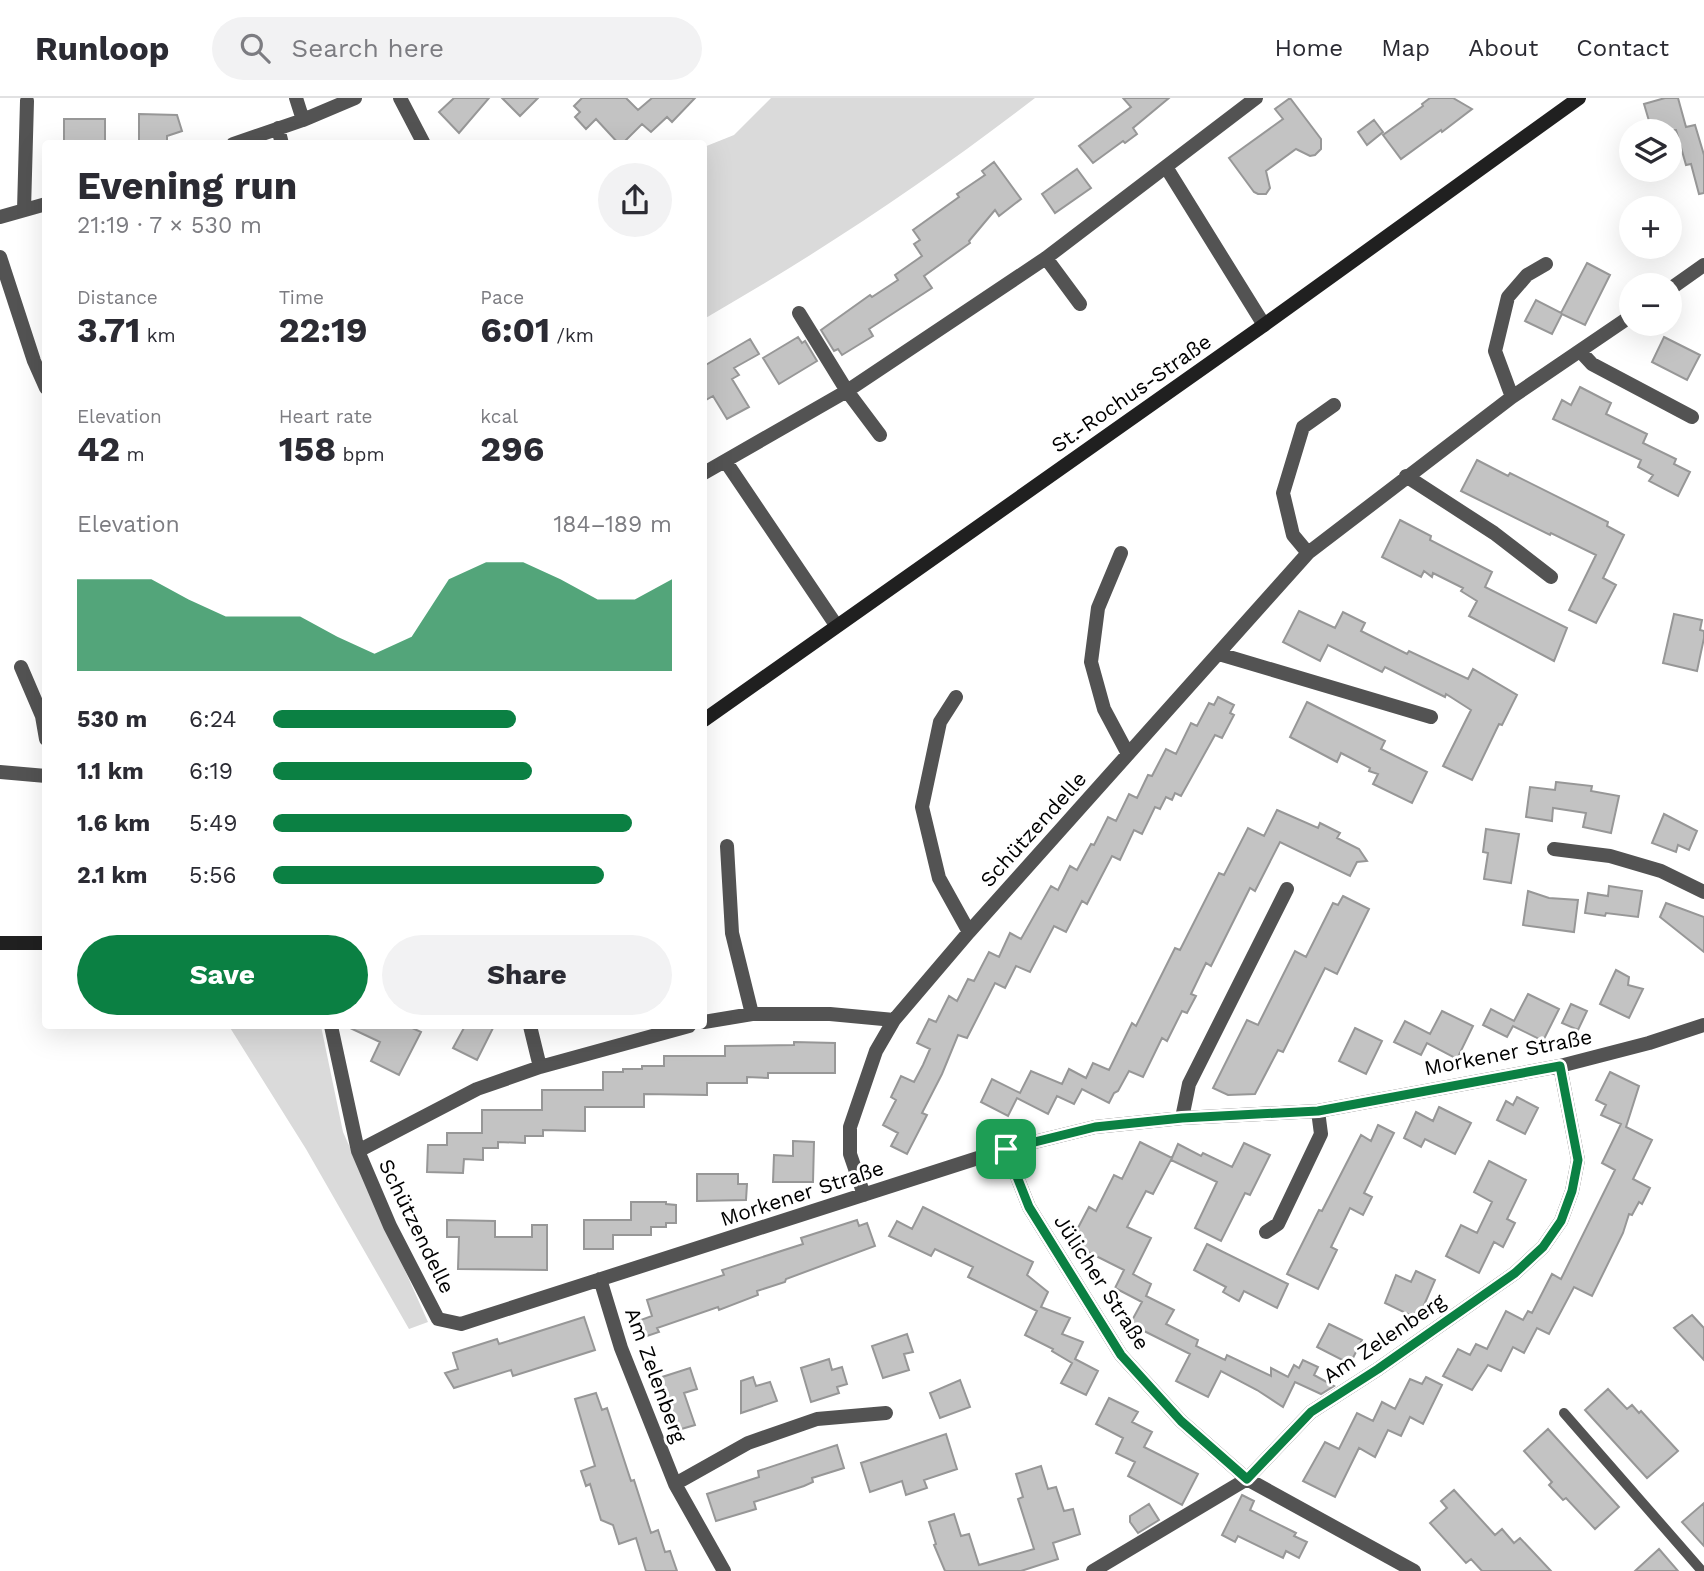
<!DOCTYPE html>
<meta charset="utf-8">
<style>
body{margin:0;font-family:"Work Sans",sans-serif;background:#f2f2f3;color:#2b2b33;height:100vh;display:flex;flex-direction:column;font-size:26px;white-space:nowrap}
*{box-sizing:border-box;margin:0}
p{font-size:23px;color:#7c7c81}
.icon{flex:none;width:38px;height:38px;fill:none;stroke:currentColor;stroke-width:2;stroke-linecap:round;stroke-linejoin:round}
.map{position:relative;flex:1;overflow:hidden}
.sheet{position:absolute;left:42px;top:42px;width:665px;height:889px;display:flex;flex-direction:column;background:#fff;border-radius:7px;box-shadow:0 7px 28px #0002}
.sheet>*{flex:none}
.controls{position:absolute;left:1619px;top:21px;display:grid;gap:14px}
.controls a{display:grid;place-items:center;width:63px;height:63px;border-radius:50%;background:#fff;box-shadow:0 7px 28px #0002;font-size:35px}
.pin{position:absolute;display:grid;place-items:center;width:60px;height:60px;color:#fff;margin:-30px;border-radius:14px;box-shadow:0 4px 10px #0006}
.round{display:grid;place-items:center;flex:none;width:74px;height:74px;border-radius:37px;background:#f2f2f3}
.overview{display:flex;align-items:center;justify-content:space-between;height:119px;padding:0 35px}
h1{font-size:38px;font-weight:700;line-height:52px}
.stats{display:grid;grid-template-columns:repeat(3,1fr);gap:10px;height:119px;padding:7px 35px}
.stats div{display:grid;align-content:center}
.stats b{font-size:35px;font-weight:700}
.stats small{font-size:19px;font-weight:400}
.stats p{font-size:19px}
.chart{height:196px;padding:14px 35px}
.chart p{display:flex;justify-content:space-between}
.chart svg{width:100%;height:126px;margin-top:7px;fill:#0b8043;opacity:.7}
.primary-button{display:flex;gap:14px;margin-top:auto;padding:14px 35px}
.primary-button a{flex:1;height:80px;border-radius:42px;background:#0b8043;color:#fff;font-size:28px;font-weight:700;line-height:80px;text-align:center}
.primary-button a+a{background:#f2f2f3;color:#2b2b33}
ul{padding:0 35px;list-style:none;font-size:23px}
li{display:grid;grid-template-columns:112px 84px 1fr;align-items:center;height:52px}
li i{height:18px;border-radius:9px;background:#0b8043}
header{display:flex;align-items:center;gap:42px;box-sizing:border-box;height:98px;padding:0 35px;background:#fff;border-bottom:2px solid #e1e1e2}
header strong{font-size:33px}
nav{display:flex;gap:38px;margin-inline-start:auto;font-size:24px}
.search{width:490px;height:63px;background:#f2f2f3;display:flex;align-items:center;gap:18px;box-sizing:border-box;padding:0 24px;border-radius:38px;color:#7c7c81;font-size:26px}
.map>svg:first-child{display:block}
.green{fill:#dadada}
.building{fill:#c3c3c3;stroke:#979797;stroke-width:2}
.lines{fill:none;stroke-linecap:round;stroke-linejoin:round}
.lane{stroke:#535353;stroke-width:10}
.street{stroke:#535353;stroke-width:14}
.secondary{stroke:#202020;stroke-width:14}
.route-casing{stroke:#fff;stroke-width:14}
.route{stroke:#0b8043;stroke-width:9}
.labels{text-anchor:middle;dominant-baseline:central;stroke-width:6;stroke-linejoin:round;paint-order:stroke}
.street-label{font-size:21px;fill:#000;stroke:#fff}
</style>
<header>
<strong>Runloop</strong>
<div class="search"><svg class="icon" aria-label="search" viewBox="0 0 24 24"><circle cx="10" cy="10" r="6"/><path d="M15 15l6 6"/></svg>Search here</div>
<nav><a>Home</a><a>Map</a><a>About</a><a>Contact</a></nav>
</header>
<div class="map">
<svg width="1704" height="1473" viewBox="0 0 1704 1473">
<rect width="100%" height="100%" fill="#fff"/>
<!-- green -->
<path class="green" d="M771,0H1035C930,81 819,155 704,221V49L734,37Z
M229,928H321L343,1034L428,1224L409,1231L306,1051Z"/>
<!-- building -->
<path class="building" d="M454,0H489L459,35L439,14Z
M502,0H538L520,18Z
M582,0H626L638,12L652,0H695L672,24L667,19L651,34L642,26L622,46H619L596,21L586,31L575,19L580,14L574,8Z
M1123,0H1169L1133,30L1137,36L1125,45L1123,43L1093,65L1079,48L1131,9Z
M1290,0L1321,41V51L1315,57L1310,58L1296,51L1266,73L1270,90L1266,96H1258L1254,94L1229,60L1283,21L1275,11Z
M1430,0H1453L1472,11L1442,34L1441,32L1401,61L1383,37L1423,8L1422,6Z
M1665,0H1678L1686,29L1695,27L1704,57V95L1699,96L1691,66L1686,67L1676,32L1652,33L1644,6Z
M139,16L177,17L182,33L167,38V44L139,43Z
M64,21H105V46H64Z
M1374,22L1383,34L1367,47L1358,34Z
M994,64L1021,101L999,118L995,112L969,143L970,145L924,178L932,190L869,231L873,238L842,257L838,251L834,253L821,232L870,197L872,199L898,182L895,177L922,158L914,146L920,142L913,132L959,99L957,96L985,77L982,73Z
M1077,71L1091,90L1055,115L1042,96Z
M1587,165L1610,177L1585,227L1562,216L1552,236L1525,223L1536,202L1561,215Z
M798,239L802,245L805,243L817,263L779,286L763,260Z
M1664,239L1700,257L1687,282L1652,264Z
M750,241L759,256L734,270L739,277L732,281L749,309L727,321L713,298L704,303V268Z
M1580,289L1611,305L1606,316L1647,336L1643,345L1676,361L1674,366L1690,374L1678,398L1649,383L1653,377L1638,369L1641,362L1553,321L1562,302L1571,307Z
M1477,362L1508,378L1510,375L1608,424L1607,428L1624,437L1603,480L1616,487L1596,525L1569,512L1596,457L1551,435L1550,437L1461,393Z
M1400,422L1431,438L1430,442L1492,474L1485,489L1567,530L1554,563L1469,518L1477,503L1461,493L1463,490L1433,475L1432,479L1424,473L1421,479L1382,459Z
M1299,513L1335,530L1343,514L1365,525L1361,533L1407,556L1409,553L1468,581L1473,571L1517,597L1502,627L1499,626L1472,682L1443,668L1471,612L1446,596L1445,599L1385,569L1382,574L1328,547L1320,563L1283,544Z
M1674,516L1702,522L1700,532L1704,533V540L1697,573L1663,565Z
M1218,599L1234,607L1230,615L1234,617L1222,640L1215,637L1181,698L1175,695L1172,702L1166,699L1160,711L1155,709L1142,736L1134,732L1120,762L1112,758L1087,806L1082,803L1066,834L1054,828L1030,874L1016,868L1005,890L995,885L967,940L958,937L942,976L922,1015L927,1017L907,1056L891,1048L898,1035L883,1027L896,1002L891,999L901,978L914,984L923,967L930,951L917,945L929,921L936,924L949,898L957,903L968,881L974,883L989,854L999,859L1010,835L1021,841L1051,788L1058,792L1070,768L1077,772L1091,746L1094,747L1108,719L1116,723L1129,696L1137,700L1148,677L1152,678L1166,651L1176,656L1191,625L1197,628L1209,605L1214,607Z
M1307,604L1385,643L1381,651L1427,674L1412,705L1373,686L1378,676L1369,673L1370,670L1341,655L1337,664L1290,639Z
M1556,684L1592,688L1591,693L1619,698L1611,735L1583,729L1586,715L1553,710L1552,723L1526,719L1530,689L1555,692Z
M1277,712L1318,730L1320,725L1340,735L1337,740L1359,751L1367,763L1357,764L1350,778L1280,744L1255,793L1250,790L1211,868L1206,865L1191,896L1196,898L1187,915L1182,913L1167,943L1162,940L1143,979L1129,973L1118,993L1114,995L1109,1005L1082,991L1074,1006L1057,998L1048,1016L1017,1000L1008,1018L981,1004L992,981L1020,995L1031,973L1062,986L1069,971L1086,980L1093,965L1109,972L1132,925L1136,928L1175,850L1180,852L1219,775L1224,777L1248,730L1264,738Z
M1664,716L1697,733L1689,752L1678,747L1676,754L1652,745Z
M1486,731L1519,736L1511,785L1484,781L1488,755L1483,754Z
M1609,788L1642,793L1638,819L1606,815L1605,818L1585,815L1588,795L1608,798Z
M1528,793L1549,800L1578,802L1574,834L1523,827Z
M1343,798L1369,811L1337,876L1325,870L1283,954L1278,952L1255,996L1228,997L1213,990L1247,922L1258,927L1295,853L1306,859L1333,805L1338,807Z
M1666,805L1704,819V854L1660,819Z
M1616,872L1629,879L1628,887L1643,891L1629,920L1600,906Z
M1528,896L1559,911L1543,943L1513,928L1507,939L1483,927L1491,911L1514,923Z
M1571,906L1587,913L1578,932L1562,925Z
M1442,913L1473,928L1457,961L1427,945L1421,957L1394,944L1405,923L1430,936Z
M346,928H408L421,934L399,977L371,963L380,944Z
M465,928H494L477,962L453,950Z
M1355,930L1382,943L1366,976L1339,963Z
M794,944L835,945V975H768V980L747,979V985H707V997L644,996V1009H585V1033L543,1032V1038H525V1045L498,1044V1050H483V1062L464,1061L463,1075L427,1074L428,1047H447V1035H482V1012H542V992H603V974H623V971H642V968H664V958H725V948L794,947Z
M1610,974L1639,988L1626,1029L1652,1042L1633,1081L1650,1090L1642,1106L1639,1104L1632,1117L1629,1116L1623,1135L1592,1198L1574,1189L1549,1236L1537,1230L1524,1255L1513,1249L1501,1273L1488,1267L1472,1292L1443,1278L1458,1251L1470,1257L1476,1246L1487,1251L1506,1213L1523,1222L1528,1213L1532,1215L1552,1176L1561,1181L1615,1072L1602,1065L1621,1026L1601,1017L1606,1007L1596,1002Z
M1517,999L1538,1010L1525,1036L1497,1022L1506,1003L1513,1007Z
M1439,1009L1471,1025L1455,1056L1425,1041L1421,1049L1404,1040L1416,1014L1433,1023Z
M1378,1027L1394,1035L1364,1095L1372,1099L1363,1117L1350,1110L1331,1149L1337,1152L1318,1191L1287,1176L1319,1112L1322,1113L1361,1037L1371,1043Z
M793,1043L814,1044L813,1084H773L774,1057L793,1058Z
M1140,1044L1172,1060L1153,1096L1146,1093L1127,1129L1151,1140L1133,1176L1151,1186L1146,1198L1174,1212L1166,1226L1198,1242L1196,1248L1225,1262L1227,1257L1271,1278V1270L1288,1279L1294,1267L1299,1270L1303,1262L1318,1269L1314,1277L1334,1288L1321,1296L1295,1284L1283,1309L1257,1292L1221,1273L1208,1299L1176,1283L1190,1256L1130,1226L1142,1204L1115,1190L1124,1172L1070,1145L1089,1109L1096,1113L1114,1077L1122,1081Z
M1244,1045L1270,1057L1250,1097L1245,1095L1221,1143L1195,1130L1217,1084L1171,1062L1178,1046L1201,1058L1203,1055L1232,1069Z
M1489,1063L1526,1082L1507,1121L1515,1125L1503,1149L1494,1144L1479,1175L1446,1158L1461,1127L1477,1135L1492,1104L1474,1094Z
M697,1076H738V1086H747L746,1102L697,1103Z
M631,1104H666V1106L676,1107V1125H666V1129H651V1137H613V1151H584V1122H631Z
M923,1109L1033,1164L1027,1177L1048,1194L1041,1209L1070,1220L1062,1236L1083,1244L1075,1261L1098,1273L1086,1297L1061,1285L1072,1265L1052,1253L1053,1251L1025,1237L1037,1213L968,1179L973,1169L935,1151L931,1158L889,1138L897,1123L912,1131Z
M447,1122L495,1123V1139H532V1127H547V1172L458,1171L459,1139H447Z
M857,1122L859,1128L867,1125L875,1148L786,1181L785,1184L757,1193L758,1197L719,1212L718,1209L657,1230L659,1234L644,1239L638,1223L652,1218L647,1202L724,1177L722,1172L803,1146L801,1140Z
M1207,1146L1288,1186L1277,1210L1244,1193L1239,1203L1223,1194L1226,1189L1194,1172Z
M1416,1173L1435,1182L1418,1221L1385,1205L1396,1177L1411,1184Z
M1692,1217L1704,1230V1262L1674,1230Z
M584,1219L595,1252L513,1278L511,1272L454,1290L445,1275L458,1271L453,1255L497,1241L499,1246Z
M1329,1226L1362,1242L1350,1266L1317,1249Z
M907,1236L913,1254L904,1256L909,1272L883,1280L872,1248Z
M829,1261L832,1272L842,1269L847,1286L837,1289L839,1295L811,1304L801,1270Z
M690,1270L697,1291L684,1295L695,1327L671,1334L660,1302L666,1300L659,1280Z
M753,1279L756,1288L770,1284L777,1303L741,1315V1283Z
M1426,1279L1442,1287L1423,1326L1410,1319L1401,1338L1388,1332L1375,1359L1359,1350L1335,1399L1303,1383L1325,1344L1339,1351L1357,1315L1373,1323L1382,1304L1395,1311L1410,1281L1422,1286Z
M960,1282L970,1309L940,1320L930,1295Z
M1608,1291L1627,1311L1632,1307L1639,1315L1641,1313L1678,1353L1647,1380L1585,1312Z
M596,1295L602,1312L607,1310L631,1383L634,1382L651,1435L658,1432L665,1454L670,1453L677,1473H646L636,1440L619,1446L613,1427L601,1422L590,1386L586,1388L581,1373L595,1368L575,1301Z
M1109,1300L1138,1314L1132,1324L1152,1334L1144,1349L1198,1376L1182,1407L1128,1378L1135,1364L1116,1355L1123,1340L1096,1326Z
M1548,1331L1619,1409L1595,1431L1566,1400L1563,1402L1549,1387L1552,1384L1524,1353Z
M946,1336L957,1371L924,1382L927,1390L906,1397L902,1383L870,1394L861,1365Z
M837,1347L844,1370L812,1380L813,1384L804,1388L754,1404L756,1411L716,1423L707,1396L759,1379L758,1373Z
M1041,1368L1048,1391L1056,1389L1064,1413L1073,1411L1080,1436L1053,1445L1058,1461L1021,1473H945L934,1447L936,1446L929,1424L954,1416L961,1438L969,1436L979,1467L1034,1451L1018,1401L1023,1399L1016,1376Z
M1454,1392L1495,1437L1502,1431L1514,1445L1520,1440L1551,1473H1482L1471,1461L1466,1465L1430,1425L1447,1410L1441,1403Z
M1242,1397L1254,1403L1250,1412L1296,1435L1294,1438L1307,1444L1299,1460L1286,1453L1283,1460L1238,1438L1235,1444L1222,1437Z
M1704,1405V1448L1682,1424Z
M1149,1406L1159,1422L1138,1435L1130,1424V1418Z
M1659,1451L1678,1473H1635Z"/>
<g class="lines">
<!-- lane -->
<path class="lane" d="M1564,1315L1702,1473"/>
<!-- street -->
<path class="street" d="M296,0L303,22
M400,0L424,46
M278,30L282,46
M233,46L303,22L355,0
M1166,69L1264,227
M24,112L27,3
M0,119L46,106
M0,159L34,263L46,290
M1046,160L1080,206
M1670,191L1704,167
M799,215L847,293L880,337
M1580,253L1592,266L1692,319
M1512,299L1495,253L1508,199L1527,177L1546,166
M726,364L836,527
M704,375L847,293L1046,160L1256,0
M1406,378L1494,435L1551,479
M1121,455L1098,510L1091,564L1104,611L1128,656
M1308,455L1293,437L1283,395L1303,329L1334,307
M1219,556L1431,619
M21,569L42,618L46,641
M956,599L940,624L922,709L939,780L969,834
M0,674L46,678
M727,748L732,835L752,916
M1554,751L1610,758L1661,773L1704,794
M704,924L752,916H830L894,922
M331,928L358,1053L390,1128L438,1221L461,1226L1006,1051L1095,1029L1182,1020L1318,1013L1560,968L1649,945L1704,927
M530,928L540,969
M1182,1020L1189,986L1287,791
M1006,1051L1029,1109L1121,1257L1181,1323L1247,1381L1414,1473
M358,1053L477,991L540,969L689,928
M864,1097L850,1056V1029L876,953L894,922L969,834L1308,455L1512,299L1631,218
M1266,1134L1278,1126L1321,1036L1318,1013
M600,1181L621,1250L675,1386L724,1473
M675,1386L748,1345L817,1321L886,1315
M1093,1473L1247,1381L1311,1314L1378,1271L1515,1175L1543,1149L1561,1123L1572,1093L1578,1062L1560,968"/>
<!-- secondary -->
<path class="secondary" d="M704,622L1264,227L1579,0
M0,845H46"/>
</g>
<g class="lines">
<!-- route casing -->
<g class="route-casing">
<path id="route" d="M1560,968L1578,1062L1572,1093L1561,1123L1543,1149L1515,1175L1378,1271L1311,1314L1247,1381L1181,1323L1121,1257L1029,1109L1006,1051L1095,1029L1182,1020L1318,1013Z"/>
</g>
<!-- route -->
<use href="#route" class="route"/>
</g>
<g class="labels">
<!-- street labels -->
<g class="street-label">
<text transform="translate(1131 295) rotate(-35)">St.-Rochus-Straße</text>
<text transform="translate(1033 731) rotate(-48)">Schützendelle</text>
<text transform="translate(1508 954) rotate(-11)">Morkener Straße</text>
<text transform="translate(802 1095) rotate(-18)">Morkener Straße</text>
<text transform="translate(417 1128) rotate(64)">Schützendelle</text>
<text transform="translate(1102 1184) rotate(57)">Jülicher Straße</text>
<text transform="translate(1384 1240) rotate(-34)">Am Zelenberg</text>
<text transform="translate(656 1277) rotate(70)">Am Zelenberg</text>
</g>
</g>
</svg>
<div class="controls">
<a><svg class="icon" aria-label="layers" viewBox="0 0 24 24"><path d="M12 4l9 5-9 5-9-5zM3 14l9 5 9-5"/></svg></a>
<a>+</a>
<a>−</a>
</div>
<div class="pin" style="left:1006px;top:1051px;background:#1e9e55"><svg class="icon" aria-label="arrive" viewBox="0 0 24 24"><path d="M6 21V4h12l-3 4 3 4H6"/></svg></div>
<section class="sheet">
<div class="overview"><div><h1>Evening run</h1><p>21:19 · 7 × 530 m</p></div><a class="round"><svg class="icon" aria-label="share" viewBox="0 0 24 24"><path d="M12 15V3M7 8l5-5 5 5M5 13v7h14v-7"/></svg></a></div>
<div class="stats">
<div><p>Distance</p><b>3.71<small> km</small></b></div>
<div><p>Time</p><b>22:19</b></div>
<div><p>Pace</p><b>6:01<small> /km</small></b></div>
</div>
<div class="stats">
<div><p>Elevation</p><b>42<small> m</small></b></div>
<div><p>Heart rate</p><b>158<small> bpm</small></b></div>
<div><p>kcal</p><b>296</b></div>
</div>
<div class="chart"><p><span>Elevation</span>184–189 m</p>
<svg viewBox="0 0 160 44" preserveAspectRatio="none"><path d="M0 44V12L10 12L20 12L30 19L40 25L50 25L60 25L70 32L80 38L90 32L100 12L110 6L120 6L130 12L140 19L150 19L160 12V44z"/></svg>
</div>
<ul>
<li><b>530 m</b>6:24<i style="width:61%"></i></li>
<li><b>1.1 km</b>6:19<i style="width:65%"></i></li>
<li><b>1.6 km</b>5:49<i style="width:90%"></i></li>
<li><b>2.1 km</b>5:56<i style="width:83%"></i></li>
</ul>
<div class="primary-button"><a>Save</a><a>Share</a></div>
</section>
</div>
